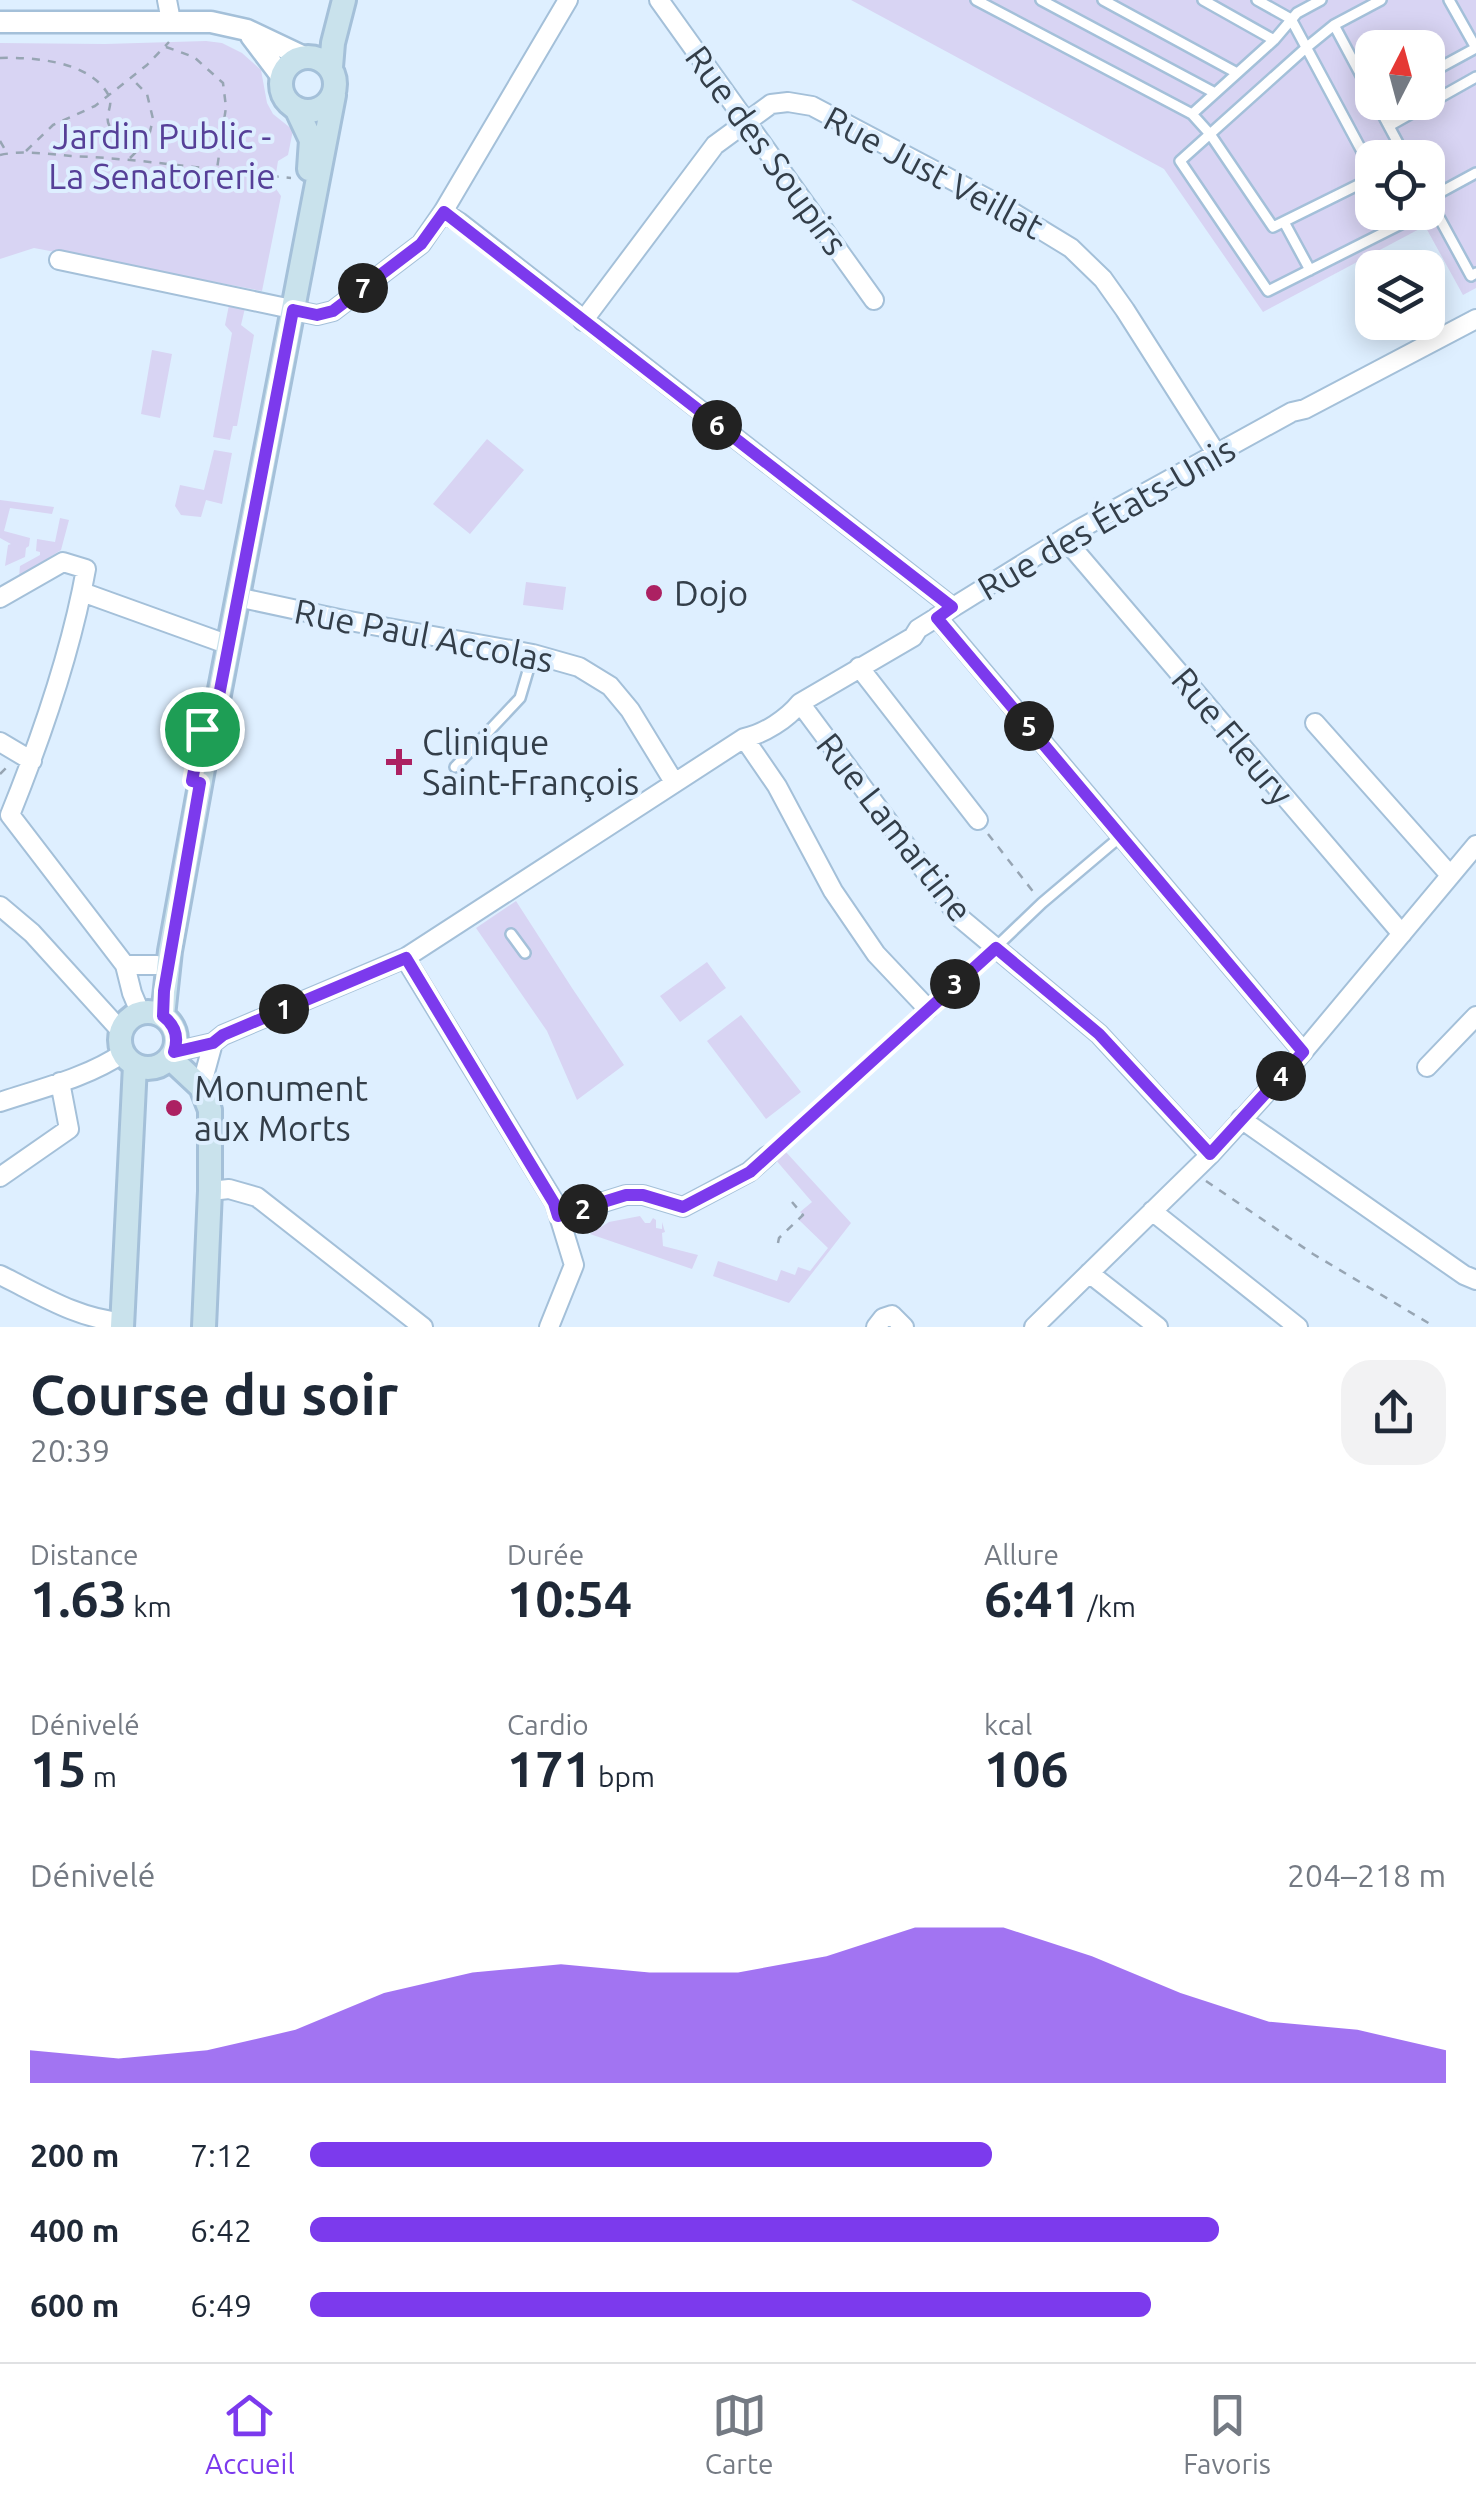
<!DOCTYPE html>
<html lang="fr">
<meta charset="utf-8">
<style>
body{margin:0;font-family:Ubuntu,sans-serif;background:#f2f2f3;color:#1f2937;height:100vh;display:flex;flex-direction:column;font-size:38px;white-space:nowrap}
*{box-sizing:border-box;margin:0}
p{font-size:32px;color:#747a83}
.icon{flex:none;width:55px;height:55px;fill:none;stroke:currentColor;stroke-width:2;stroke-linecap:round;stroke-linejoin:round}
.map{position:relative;height:1327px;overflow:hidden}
.panel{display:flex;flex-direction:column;background:#fff;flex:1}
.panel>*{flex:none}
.needle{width:65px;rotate:6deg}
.tools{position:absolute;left:1355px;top:30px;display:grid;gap:20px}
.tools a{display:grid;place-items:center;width:90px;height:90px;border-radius:20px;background:#fff;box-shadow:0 5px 25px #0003;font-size:50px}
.pin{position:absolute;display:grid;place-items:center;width:85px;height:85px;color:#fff;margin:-42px;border:5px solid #fff;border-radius:50%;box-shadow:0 2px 10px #0007}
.km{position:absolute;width:50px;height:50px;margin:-25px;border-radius:50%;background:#222;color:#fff;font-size:28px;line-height:50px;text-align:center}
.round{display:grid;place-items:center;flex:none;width:105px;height:105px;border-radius:30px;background:#f2f2f3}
.head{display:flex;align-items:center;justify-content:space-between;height:170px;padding:0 30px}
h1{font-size:55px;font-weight:700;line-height:75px}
.metrics{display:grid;grid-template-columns:repeat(3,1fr);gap:15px;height:170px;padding:10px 30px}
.metrics div{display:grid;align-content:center}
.metrics b{font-size:50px;font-weight:700}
.metrics small{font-size:28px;font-weight:400}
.metrics p{font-size:28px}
.chart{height:280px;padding:20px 30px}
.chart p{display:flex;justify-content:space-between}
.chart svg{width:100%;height:180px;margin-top:10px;fill:#7c3aed;opacity:.7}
ul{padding:0 30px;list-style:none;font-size:32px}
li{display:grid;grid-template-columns:160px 120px 1fr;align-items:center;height:75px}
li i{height:25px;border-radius:12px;background:#7c3aed}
.menu{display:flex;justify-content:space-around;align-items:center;height:140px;border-top:2px solid #e0e1e3;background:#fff;font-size:28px;color:#747a83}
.menu a{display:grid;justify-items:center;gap:5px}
.menu .active{color:#7c3aed}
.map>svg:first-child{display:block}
.green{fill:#d8d4f3;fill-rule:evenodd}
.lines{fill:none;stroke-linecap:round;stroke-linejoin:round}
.service-casing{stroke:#a4c0d9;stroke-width:14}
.minor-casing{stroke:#a4c0d9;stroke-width:22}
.tertiary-casing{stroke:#a4c0d9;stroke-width:25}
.secondary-casing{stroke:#a4c0d9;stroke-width:28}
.path{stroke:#97a5b3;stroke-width:2.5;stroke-dasharray:8 8;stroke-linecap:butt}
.service{stroke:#fff;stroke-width:9}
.minor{stroke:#fff;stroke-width:18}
.tertiary{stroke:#fff;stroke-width:20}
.secondary{stroke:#c9e2ec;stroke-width:22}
.route-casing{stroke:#fff;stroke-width:20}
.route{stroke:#7c3aed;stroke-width:12}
.poi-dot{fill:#ac2162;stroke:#deefff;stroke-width:4}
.labels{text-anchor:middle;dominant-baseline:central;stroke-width:8;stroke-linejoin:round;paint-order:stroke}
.park-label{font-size:35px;fill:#564098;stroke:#deefff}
.street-label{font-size:35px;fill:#333e49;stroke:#deefff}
.poi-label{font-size:35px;fill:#333e49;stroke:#deefff;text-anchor:start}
</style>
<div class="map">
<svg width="1476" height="1327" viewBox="0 0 1476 1327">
<rect width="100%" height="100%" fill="#deefff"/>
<!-- green -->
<path class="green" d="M851,0H1476V288L1463,295L1425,226L1263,312L1164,169ZM1372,48H1428V102H1372ZM1372,158H1428V212H1372Z
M206,41L222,43L242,53L261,70L267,103L273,114L293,130L288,155L278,161L274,186L281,196L262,291L34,248L0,259V43L105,44Z
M229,305L245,308L241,325L254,335L237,426H233L230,440L213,437L232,333L225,325Z
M152,350L172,354L160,418L141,414Z
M487,439L524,470L470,534L433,504Z
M214,450L232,453L222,504L206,500L201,517L181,515L175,506L180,485L204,490Z
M0,500L54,507L52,514L10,508L4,531L30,538L29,546L26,548L25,557L5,566L8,545L11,544L0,538Z
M60,518L69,520L61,550L19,577L20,566L40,555V552L36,551L37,539L55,542Z
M526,582L566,587L563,610L523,605Z
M516,901L572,988L624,1065L577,1100L547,1031L476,928Z
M707,962L726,988L680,1022L660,996Z
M741,1015L801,1092L766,1119L707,1041Z
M785,1151L851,1223L789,1303L713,1276L718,1261L777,1281L781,1270L795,1275L798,1267L810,1271L828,1248L799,1220L803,1215L800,1212L812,1202L775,1159Z
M640,1216L645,1223H650L653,1218L656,1220V1228L662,1229V1222L665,1232L662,1233L663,1246L698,1255L692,1269L590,1234L609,1222Z"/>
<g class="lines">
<!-- service casing -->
<g class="service-casing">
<path id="service" d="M976,0L1192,114L1274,40L1297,13L1321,0
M1041,0L1215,93
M1103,0L1237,73
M1203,0L1274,40
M1257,0L1291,19L1372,170
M1381,0L1334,25L1307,47L1180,161L1268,291L1401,224L1395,212
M1449,0L1476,48
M1334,25L1372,96
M1428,74L1476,48
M1376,102L1406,158
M1192,114L1210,134L1273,227L1372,178
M1389,126L1476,77
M1428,197L1471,276L1476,273
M1428,199L1476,173
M1284,222L1310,270
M455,767L520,698L533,654
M511,934L525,953
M767,1156L995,948L1042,903L1120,837"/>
</g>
<!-- minor casing -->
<g class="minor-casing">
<path id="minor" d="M167,0L171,21
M659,0L874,300
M443,212L459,222L952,607
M59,260L282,307
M293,310L317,315L333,311L421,244L443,212L568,0
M583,321L715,145L771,104L788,102L812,106L1007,209L1071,248L1103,279L1125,310L1216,453
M1064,538L1402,934
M82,592L218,641
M237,597L344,620L533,654L579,667L610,686L630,710L674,782
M0,598L63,562L86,569C71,653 42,736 10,815
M937,617L1303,1052
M859,667L978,820
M800,703L959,917L1099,1034L1210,1155
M1315,723L1450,875
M744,738L777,786L833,891L876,954L928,1009
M0,742L32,761
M10,815L125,965L132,993L140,1012
M0,906L32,933L121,1031
M405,958L555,1203L574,1265L549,1327
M125,965H157
M174,1052L213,1043L223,1035L405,958L744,738C764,734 787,719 800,703L913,637L918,629L1076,531L1292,412L1305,409L1476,319
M1427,1067L1476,1016
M201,1087L213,1043
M0,1102C39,1089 89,1077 123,1053
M1241,1119L1464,1275L1476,1280
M0,1177L69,1129L60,1082
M210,1191L229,1189L257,1197L423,1327
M1152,1211L1298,1327
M559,1216L626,1195H643L683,1207L749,1172L767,1156
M1089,1273L1158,1327
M0,1275C39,1294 78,1319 122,1322
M876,1327L883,1318L892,1315L904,1327
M1034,1327L1210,1155L1303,1052L1476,845"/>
</g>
<!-- tertiary casing -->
<g class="tertiary-casing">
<path id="tertiary" d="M0,22H211L247,30L304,57
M251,36L282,77"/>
</g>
<!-- secondary casing -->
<g class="secondary-casing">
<path id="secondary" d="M281 84a27 27 0 1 1 54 0a27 27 0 1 1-54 0Z
M331,67L333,43L344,0
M296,108L311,140L309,169
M120 1040a28 28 0 1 1 56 0a28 28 0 1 1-56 0Z
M163,1016L170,951L203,769L212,731L334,95
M170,1058L201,1087L210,1110V1191L204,1327
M122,1327L135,1065"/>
</g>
<!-- path -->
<path class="path" d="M166,47L194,57L223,83L226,107L217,169
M0,58C34,57 91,61 109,96C114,106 103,116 110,127C121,142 128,134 129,159
M0,141L7,153
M26,151L53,125L95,106L147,65L169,42
M0,155C23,150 48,154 71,156C145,159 218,171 291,178
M130,158L148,140L153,119L147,94L131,78
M0,774L8,766
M988,834L1035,894
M1206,1181L1313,1254L1435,1327
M778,1243L779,1238L803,1215L792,1202"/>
<!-- service -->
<use href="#service" class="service"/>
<!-- minor -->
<use href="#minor" class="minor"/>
<!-- tertiary -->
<use href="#tertiary" class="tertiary"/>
<!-- secondary -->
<use href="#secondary" class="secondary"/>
</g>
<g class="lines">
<!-- route casing -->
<g class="route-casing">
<path id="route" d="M444,212L952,607L937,618L1303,1052L1210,1154L1099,1034L996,948L750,1172L683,1207L643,1195H626L558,1216L554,1203L406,958L223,1035L213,1043L174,1052C179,1037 175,1025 163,1016L164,991L200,783L192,781L202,729L212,732L293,310L317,315L333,311L421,244Z"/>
</g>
<!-- route -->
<use href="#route" class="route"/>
</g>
<!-- markers -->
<g class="poi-dot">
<circle cx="654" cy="593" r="10"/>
<path d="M394 747h10v10h10v10h-10v10h-10v-10h-10v-10h10z"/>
<circle cx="174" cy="1108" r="10"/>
</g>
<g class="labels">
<!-- park labels -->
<g class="park-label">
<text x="162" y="136">Jardin Public -<tspan x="162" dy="40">La Senatorerie</tspan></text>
</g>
<!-- street labels -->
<g class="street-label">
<text transform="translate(767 150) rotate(54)">Rue des Soupirs</text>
<text transform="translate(934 172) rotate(28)">Rue Just Veillat</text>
<text transform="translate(1106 518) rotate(-30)">Rue des États-Unis</text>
<text transform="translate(424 635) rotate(11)">Rue Paul Accolas</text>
<text transform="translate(1233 736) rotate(50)">Rue Fleury</text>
<text transform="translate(895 827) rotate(52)">Rue Lamartine</text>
</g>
<!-- poi labels -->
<g class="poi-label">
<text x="674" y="593">Dojo</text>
<text x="422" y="742">Clinique<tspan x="422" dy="40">Saint-François</tspan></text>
<text x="194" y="1088">Monument<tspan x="194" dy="40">aux Morts</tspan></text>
</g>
</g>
</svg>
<div class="tools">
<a><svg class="needle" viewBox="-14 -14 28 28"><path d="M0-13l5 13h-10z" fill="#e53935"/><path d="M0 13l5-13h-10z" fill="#747a83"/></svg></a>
<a><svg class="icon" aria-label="locate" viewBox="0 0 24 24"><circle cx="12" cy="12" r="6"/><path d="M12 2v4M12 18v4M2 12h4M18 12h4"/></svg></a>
<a><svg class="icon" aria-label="layers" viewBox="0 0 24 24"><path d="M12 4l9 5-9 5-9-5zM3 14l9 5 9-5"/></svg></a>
</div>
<div class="pin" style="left:202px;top:729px;background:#1e9e55"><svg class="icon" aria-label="arrive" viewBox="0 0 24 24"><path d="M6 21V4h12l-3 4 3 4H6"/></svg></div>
<b class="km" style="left:284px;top:1009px">1</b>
<b class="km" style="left:583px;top:1209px">2</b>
<b class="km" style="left:955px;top:984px">3</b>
<b class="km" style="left:1281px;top:1076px">4</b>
<b class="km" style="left:1029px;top:726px">5</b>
<b class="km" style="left:717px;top:425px">6</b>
<b class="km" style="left:363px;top:288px">7</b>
</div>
<section class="panel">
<div class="head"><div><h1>Course du soir</h1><p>20:39</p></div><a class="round"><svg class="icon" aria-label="share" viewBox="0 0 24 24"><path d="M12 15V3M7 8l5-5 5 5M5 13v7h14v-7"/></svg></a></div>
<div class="metrics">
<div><p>Distance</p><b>1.63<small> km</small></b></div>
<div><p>Durée</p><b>10:54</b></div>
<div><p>Allure</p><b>6:41<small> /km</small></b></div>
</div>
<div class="metrics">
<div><p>Dénivelé</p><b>15<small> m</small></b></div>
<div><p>Cardio</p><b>171<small> bpm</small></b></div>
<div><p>kcal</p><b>106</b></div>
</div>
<div class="chart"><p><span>Dénivelé</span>204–218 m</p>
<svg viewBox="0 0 160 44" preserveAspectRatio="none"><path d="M0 44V36L10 38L20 36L30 31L40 22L50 17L60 15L70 17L80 17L90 13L100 6L110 6L120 13L130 22L140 29L150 31L160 36V44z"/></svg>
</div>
<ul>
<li><b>200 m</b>7:12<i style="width:60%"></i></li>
<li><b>400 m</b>6:42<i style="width:80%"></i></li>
<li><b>600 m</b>6:49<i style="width:74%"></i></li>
</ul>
</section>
<nav class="menu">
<a class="active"><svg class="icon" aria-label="home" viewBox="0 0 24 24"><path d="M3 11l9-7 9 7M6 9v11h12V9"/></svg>Accueil</a>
<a><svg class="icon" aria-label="map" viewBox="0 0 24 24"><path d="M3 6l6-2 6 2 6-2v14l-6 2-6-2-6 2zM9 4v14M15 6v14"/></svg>Carte</a>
<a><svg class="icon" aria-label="saved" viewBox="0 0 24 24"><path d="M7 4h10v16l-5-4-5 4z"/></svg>Favoris</a>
</nav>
